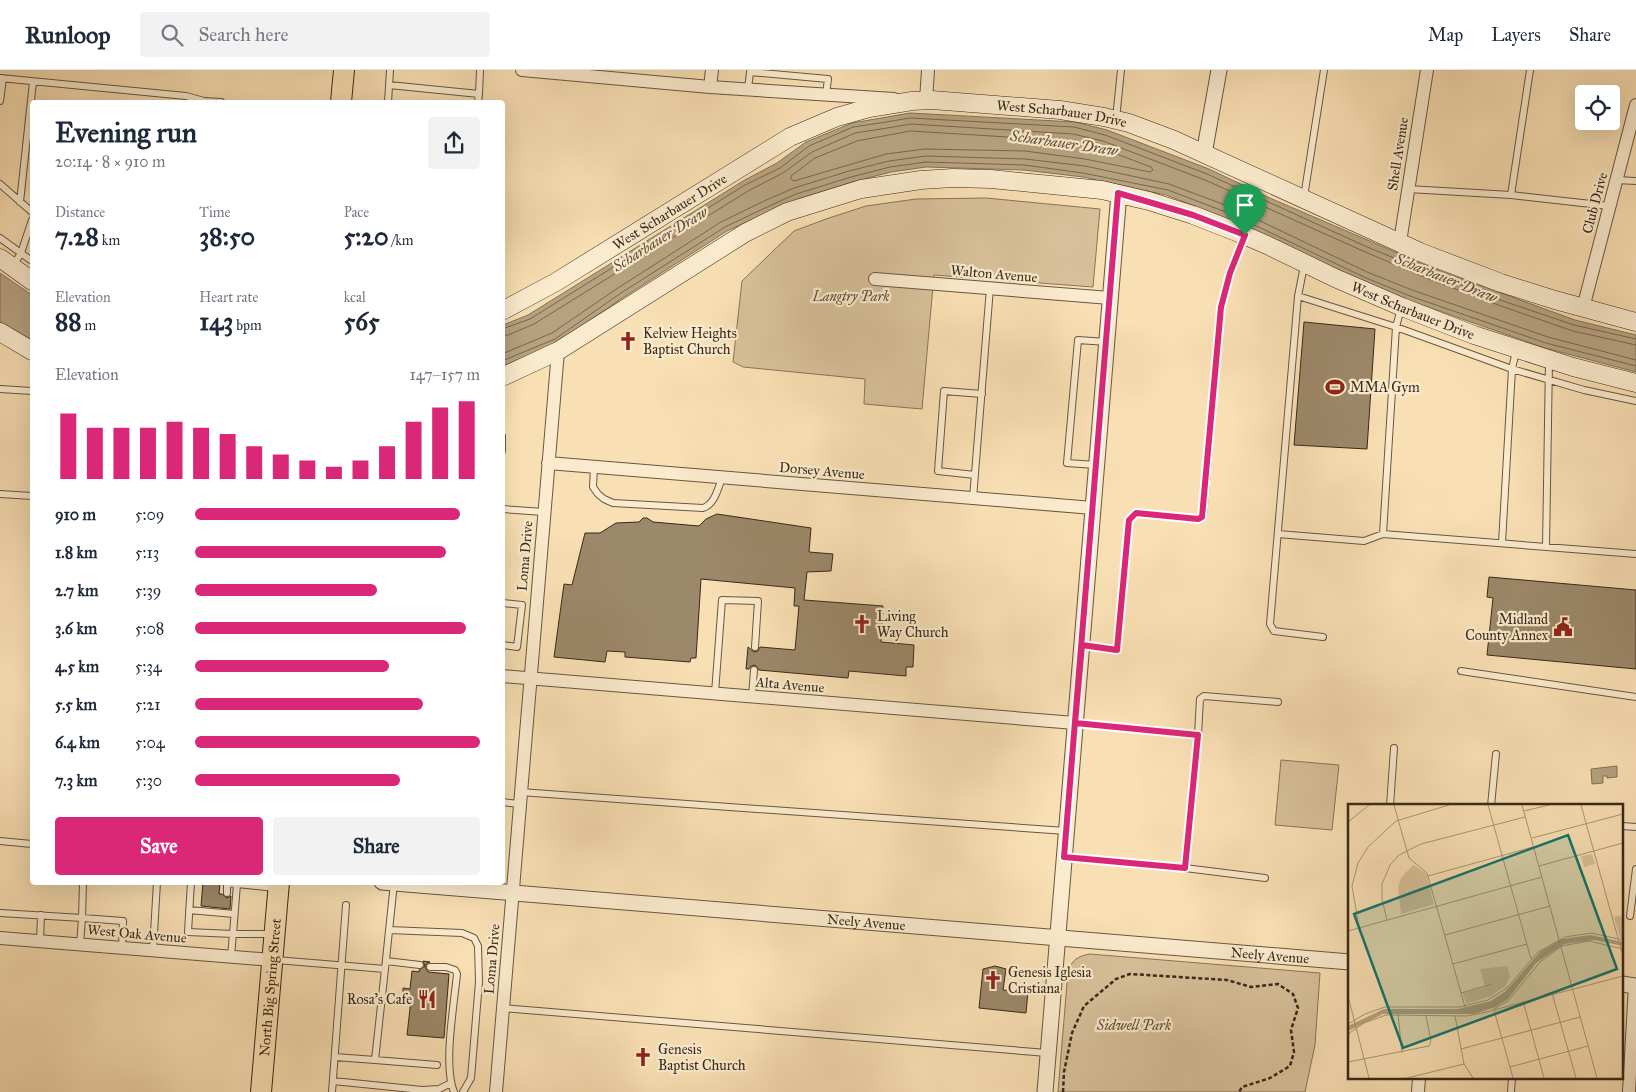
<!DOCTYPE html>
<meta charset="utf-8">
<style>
body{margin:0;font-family:"IM FELL Great Primer",serif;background:#f2f2f3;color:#1f2937;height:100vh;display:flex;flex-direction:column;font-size:19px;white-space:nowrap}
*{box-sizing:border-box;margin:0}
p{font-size:16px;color:#747a83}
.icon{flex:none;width:28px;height:28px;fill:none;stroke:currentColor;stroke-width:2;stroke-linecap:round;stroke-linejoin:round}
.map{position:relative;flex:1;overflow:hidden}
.drawer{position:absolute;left:30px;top:30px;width:475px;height:785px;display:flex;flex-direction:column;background:#fff;border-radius:5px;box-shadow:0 5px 20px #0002}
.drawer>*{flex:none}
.fabs{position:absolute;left:1575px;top:15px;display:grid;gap:10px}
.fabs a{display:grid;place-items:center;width:45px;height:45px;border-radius:5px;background:#fff;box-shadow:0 5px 20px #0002;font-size:25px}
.pin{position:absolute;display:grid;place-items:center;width:42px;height:42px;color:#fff;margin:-51px -21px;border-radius:50% 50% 50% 0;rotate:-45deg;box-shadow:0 0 5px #0007}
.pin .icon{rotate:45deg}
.round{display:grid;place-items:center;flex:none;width:52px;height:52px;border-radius:5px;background:#f2f2f3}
.summary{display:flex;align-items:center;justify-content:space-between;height:85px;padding:0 25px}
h1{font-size:28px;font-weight:700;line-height:38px}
.figures{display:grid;grid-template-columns:repeat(3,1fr);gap:8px;height:85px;padding:5px 25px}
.figures div{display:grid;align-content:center}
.figures b{font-size:25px;font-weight:700}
.figures small{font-size:14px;font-weight:400}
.figures p{font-size:14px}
.chart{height:140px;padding:10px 25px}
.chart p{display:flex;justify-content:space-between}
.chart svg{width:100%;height:90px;margin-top:5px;stroke:#db2777;stroke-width:6}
.button{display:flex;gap:10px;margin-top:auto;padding:10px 25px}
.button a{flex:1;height:58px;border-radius:5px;background:#db2777;color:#fff;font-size:20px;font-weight:700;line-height:58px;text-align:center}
.button a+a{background:#f2f2f3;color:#1f2937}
ul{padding:0 25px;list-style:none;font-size:16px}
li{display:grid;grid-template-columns:80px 60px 1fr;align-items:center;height:38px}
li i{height:12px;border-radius:6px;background:#db2777}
header{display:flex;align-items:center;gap:30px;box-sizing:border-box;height:70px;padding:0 25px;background:#fff;border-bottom:1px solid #e0e1e3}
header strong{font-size:24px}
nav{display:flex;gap:28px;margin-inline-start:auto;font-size:18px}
.search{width:350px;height:45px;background:#f2f2f3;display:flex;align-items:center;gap:12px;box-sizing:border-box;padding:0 18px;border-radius:5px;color:#747a83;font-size:19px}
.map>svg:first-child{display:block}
.green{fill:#d8c19a;stroke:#88755a}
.water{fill:#b7a280;stroke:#847257}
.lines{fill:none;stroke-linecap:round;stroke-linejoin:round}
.shore{stroke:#78664d;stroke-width:1}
.building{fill:#9c886a;stroke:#38291a}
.service-casing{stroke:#685740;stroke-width:8}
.minor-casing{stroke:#685740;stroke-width:14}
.tertiary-casing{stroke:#685740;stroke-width:17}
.secondary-casing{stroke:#38291a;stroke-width:19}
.trunk-casing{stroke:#38291a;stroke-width:22}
.path{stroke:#38291a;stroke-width:2.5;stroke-dasharray:4 2.5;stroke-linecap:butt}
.service{stroke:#fbebce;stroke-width:6}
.minor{stroke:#fbebce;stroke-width:12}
.tertiary{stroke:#fbebce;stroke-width:15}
.secondary{stroke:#fbebce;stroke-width:18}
.trunk{stroke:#f9e0b4;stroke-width:20}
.route-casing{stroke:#fff;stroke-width:10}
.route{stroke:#db2777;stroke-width:6}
.labels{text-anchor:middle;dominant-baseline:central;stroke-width:4.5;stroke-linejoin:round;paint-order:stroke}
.street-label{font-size:14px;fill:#38291a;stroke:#fbebce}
.park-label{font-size:14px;font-style:italic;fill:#604f3a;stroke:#fbebce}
.poi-label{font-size:14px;fill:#38291a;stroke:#fbebce;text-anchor:start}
.water-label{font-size:15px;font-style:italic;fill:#5e4d39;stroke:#fbebce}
.inset-road{fill:none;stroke:#ac9776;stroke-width:1}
.view{fill:#0f766e;fill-opacity:0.15;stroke:#0f766e;stroke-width:2.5}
.inset-edge{fill:none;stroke:#38291a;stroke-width:2.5}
</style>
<header>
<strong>Runloop</strong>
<div class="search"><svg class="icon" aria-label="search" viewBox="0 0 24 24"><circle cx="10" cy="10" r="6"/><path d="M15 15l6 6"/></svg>Search here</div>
<nav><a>Map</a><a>Layers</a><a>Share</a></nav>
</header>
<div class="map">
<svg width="1636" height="1022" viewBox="0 0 1636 1022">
<rect width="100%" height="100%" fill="#f9e0b4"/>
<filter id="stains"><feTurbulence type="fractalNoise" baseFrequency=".004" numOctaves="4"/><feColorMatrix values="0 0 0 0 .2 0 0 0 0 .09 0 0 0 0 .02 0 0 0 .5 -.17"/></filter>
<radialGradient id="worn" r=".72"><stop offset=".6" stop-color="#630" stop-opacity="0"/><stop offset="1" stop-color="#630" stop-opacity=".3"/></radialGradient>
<!-- green -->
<path class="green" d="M986,128L1100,139L1093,217L934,205L922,339L864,334L865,309L743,297L733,292L742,211L794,161L826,149L866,136L916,129Z
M1281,690L1339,695L1332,760L1275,755Z
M1090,884L1320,903L1315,975L1305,1022H1058L1068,901C1072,890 1078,886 1090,884Z"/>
<!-- water -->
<path class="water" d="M910,43L1075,52L1107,60L1209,99L1270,128L1430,197L1575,250L1636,265V302L1545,278L1408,230L1362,212L1229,149L1166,125L1083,107L1024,100L926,97L891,102L852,112L798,129L769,142L727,161L624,227L557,273L503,296V255L528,245L743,111L777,93L806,72L852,53Z
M0,203L32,225V270L0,253Z
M1617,696V707L1607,708V706H1603V713L1592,714L1591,699Z"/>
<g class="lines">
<!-- shore -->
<path class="shore" d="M911,61L1072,71L1101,78L1151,97L1153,100L1150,102L1085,89L1025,81L925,79L886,84L794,111L791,109V106L815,88L857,71Z
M502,259L530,249L745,115L780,98L809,76L853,57L880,53L910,48L1074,57L1105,65L1207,104L1365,176L1428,202L1503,231L1574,255L1636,269
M502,266L508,265L534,254L748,121L783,103L812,82L855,63L881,59L911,54L1073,64L1103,71L1205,110L1363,181L1426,208L1501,236L1573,261L1636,275
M502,284L552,263L618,218L721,152L764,131L794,118L849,101L889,91L926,86L1025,89L1085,96L1169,114L1233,138L1367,202L1412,220L1548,267L1636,290
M502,291L555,269L621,223L725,157L767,137L796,124L851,107L890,97L926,92L1024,95L1083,103L1168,120L1231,144L1364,207L1410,226L1546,273L1636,296"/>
</g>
<!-- building -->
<path class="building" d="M1304,252L1375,259L1367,379L1294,375Z
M717,444L811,458L809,482L833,484L831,501L807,502L804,530L883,536L881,572L914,575L913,597H906V606L849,601L848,608L759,600L755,595L751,596L749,599H746L748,577L754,582L758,581L760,577L795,580L799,536H794L795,518L701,509L696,588H691L690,592L625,587V582L607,581L605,592L554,587L564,514L572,515L585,463H600L616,453L639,452L643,448H647L653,452L699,456L706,449Z
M1489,507L1636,520V599L1487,585L1493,528L1487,527Z
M203,812H220L219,824H222L227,828L231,826L230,839L201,836Z
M423,891L430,892L427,893L425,897L428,902L449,904L444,968L407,965L411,930L403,929V918L410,919L412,901L419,902V900L425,896Z
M995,896L1006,899L1003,920L1028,922L1026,943L979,938L983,899Z"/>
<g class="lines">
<!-- service casing -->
<g class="service-casing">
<path id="service" d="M0,8L186,26L204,31L221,32
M389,15L479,24L480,0
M748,19L750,2L828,9L826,24
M0,31L3,8
M388,32L390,0
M478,32L479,24
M1116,49L1121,0
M1616,110L1636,111
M0,114L32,142
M1408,119L1511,125L1609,136
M1511,125L1530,0
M1304,127L1324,0
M20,132L33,12
M0,168L32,191
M13,196L21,183L32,150
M1298,226L1304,196
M1401,238L1396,257L1383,464L1636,484
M0,319L32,321
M502,366V381
M1096,395L1067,393L1078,270L1107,272
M594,397L593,417L598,424L604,429L613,433L703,438C715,434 718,418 722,408
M975,405L938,401L944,321L982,324
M0,424L32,426
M973,428L990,218
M502,439L544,442
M1278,464L1364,471L1383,464
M1502,473L1512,299L1516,281
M1546,477L1549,291
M502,533L522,535L517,577L502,575
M1323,567L1274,561L1270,554L1298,226L1396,257L1512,299L1584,320L1636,331
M1083,575L1117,580L1129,450L1136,443L1198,449L1203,447L1221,237L1230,203L1244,166
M1461,601L1636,627
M715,623L722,530L758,531L755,577
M752,626L754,600
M1198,665L1200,629L1204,626L1278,632
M520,722L1066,761
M502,732L519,734
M1390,736L1394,678
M1491,736L1496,684
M1622,756L1636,757
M0,771L32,774
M1065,787L1185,798L1198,665L1075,653
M1185,798L1265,808
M191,812L188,862L233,864L237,814L275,818
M227,823V813L237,814
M189,840L234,844
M0,843L82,848L83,812
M1630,846L1636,799
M389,860L462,863L474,868L478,876L479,912L471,1008L463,1022
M40,871L41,845
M80,874L82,848L123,851L122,878
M153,880L157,812
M231,886L233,864H271
M276,890L385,899L375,990L335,987
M386,891L420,895
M430,897H446L455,900L457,904C454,935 443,996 454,1022
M385,899L394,813
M503,938L1047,983
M375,990L437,995
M333,1011L422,1020L439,1019L451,1013
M332,1022L346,835
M1511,1022L1512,1008"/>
</g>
<!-- minor casing -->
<g class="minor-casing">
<path id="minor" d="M522,0L710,17L894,29
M710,17L712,0
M919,30L926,31L928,0
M1400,172L1427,0
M875,209L1110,228
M1583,238L1636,35
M548,393L1093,438
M502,606L1075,653
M0,868L272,890
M496,1022L558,281
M1418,1022L1419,1008
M1629,1022L1635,915"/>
</g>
<!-- tertiary casing -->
<g class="tertiary-casing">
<g id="tertiary">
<path d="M1204,84L1219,0"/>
<path id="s1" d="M382,812L1350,892"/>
<path d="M1622,914L1636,916"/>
<path d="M1045,1022L1119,123"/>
</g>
</g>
<!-- secondary casing -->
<g class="secondary-casing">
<g id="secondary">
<path d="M0,188L32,211"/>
<path id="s2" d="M502,241L556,212L790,67L837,47L869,38L912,31L932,30L1060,40L1104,47L1129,53L1174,70L1420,182L1501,213L1555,230L1636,252"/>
<path d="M0,262L32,281"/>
<path id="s3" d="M502,307L558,281L745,163L787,142L861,119L921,110L953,108L991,109L1102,120L1149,131L1193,145L1239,163L1267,175L1335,208L1402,237L1474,265L1573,297L1636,313"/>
</g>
</g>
<!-- trunk casing -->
<g class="trunk-casing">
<g id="trunk">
<path d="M341,32L344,0"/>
<path id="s4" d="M261,1022L279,812"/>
</g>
</g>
<!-- path -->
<path class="path" d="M1063,1022L1064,1002L1072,963L1084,936L1116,909L1130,904L1227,910L1251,917L1278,914L1293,924L1298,938L1291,960L1294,982L1290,996L1270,1008L1242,1017L1239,1022"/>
<!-- service -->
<use href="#service" class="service"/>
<!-- minor -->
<use href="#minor" class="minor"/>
<!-- tertiary -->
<use href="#tertiary" class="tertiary"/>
<!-- secondary -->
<use href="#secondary" class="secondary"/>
<!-- trunk -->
<use href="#trunk" class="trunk"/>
</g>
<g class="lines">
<!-- route casing -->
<g class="route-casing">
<path id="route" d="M1245,165L1230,203L1221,237L1202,447L1198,449L1136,443L1129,450L1117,580L1082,575L1075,653L1198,665L1185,798L1064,787L1118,123L1193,145L1245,165"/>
</g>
<!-- route -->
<use href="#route" class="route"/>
</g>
<!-- icons -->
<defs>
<g id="church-bare" transform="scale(1.5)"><path d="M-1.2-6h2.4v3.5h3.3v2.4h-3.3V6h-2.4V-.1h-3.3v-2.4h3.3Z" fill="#8f2418" stroke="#fbebce" stroke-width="2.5" paint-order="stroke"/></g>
<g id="stadium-bare" transform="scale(1.5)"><path d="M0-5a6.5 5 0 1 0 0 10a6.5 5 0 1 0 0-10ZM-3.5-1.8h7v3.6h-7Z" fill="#8f2418" stroke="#fbebce" stroke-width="2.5" paint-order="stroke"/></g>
<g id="civic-bare" transform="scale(1.5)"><path d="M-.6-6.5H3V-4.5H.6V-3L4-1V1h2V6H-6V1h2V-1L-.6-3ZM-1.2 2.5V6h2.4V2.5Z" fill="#8f2418" stroke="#fbebce" stroke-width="2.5" paint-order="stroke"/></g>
<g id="restaurant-bare" transform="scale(1.5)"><path d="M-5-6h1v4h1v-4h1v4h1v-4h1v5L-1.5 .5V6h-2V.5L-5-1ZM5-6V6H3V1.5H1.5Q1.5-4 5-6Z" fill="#8f2418" stroke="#fbebce" stroke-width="2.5" paint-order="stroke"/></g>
</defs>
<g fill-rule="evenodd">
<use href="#church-bare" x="628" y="271"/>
<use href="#stadium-bare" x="1335" y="317"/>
<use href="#church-bare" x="862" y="554"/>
<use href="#civic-bare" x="1563" y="557"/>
<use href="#church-bare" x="993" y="910"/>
<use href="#restaurant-bare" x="427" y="929"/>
<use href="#church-bare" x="643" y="987"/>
</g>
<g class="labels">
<!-- street labels -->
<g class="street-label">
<text stroke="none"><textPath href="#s2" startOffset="615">West Scharbauer Drive</textPath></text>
<text transform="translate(1398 84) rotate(-81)">Shell Avenue</text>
<text transform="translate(1595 133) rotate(-75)">Club Drive</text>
<text stroke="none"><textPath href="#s2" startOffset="195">West Scharbauer Drive</textPath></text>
<text transform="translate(994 204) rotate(5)">Walton Avenue</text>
<text stroke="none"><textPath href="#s3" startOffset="984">West Scharbauer Drive</textPath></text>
<text transform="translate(822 401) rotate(5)">Dorsey Avenue</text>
<text transform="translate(525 486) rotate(-85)">Loma Drive</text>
<text transform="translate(790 615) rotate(5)">Alta Avenue</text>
<text stroke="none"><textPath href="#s1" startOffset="486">Neely Avenue</textPath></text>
<text transform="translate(137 864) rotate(5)">West Oak Avenue</text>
<text stroke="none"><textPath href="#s1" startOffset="891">Neely Avenue</textPath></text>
<text transform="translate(492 889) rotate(-85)">Loma Drive</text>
<text stroke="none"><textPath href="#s4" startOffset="105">North Big Spring Street</textPath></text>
</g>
<!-- park labels -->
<g class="park-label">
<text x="851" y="226">Langtry Park</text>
<text x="1134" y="955">Sidwell Park</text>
</g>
<!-- poi labels -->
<g class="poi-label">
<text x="643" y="263">Kelview Heights<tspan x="643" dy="16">Baptist Church</tspan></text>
<text x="1350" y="317">MMA Gym</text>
<text x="877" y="546">Living<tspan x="877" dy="16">Way Church</tspan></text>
<text x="1548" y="549" text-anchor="end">Midland<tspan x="1548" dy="16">County Annex</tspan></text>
<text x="1008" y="902">Genesis Iglesia<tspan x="1008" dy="16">Cristiana</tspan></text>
<text x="412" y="929" text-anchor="end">Rosa's Cafe</text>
<text x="658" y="979">Genesis<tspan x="658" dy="16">Baptist Church</tspan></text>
</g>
<!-- water labels -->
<g class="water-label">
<text transform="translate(1064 73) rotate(8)">Scharbauer Draw</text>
<text transform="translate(660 169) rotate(-32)">Scharbauer Draw</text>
<text transform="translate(1446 208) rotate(22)">Scharbauer Draw</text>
</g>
</g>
<!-- overview -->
<g transform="translate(1348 734)">
<rect width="275" height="275" fill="#f9e0b4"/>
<path d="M244,50L247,60L236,63L233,52ZM65,61L78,69L86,100L53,110L50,83L53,74ZM275,111V135L272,134L266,113ZM159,162L162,173L157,182L143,192L118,200L115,189L137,183L132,165Z" fill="#d8c19a"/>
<path d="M242,131L275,138V142L247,136L216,140L188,159L160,195L148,203L126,210H35L0,227V222L36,205H110L143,197L158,187L192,148L214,135Z" fill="#b7a280"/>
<path class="inset-road" d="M46,1L61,54L79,69L117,203M140,1L183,155M174,1L249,274M233,1L275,152M176,7L201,1M0,18L21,1M184,34L275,10M191,62L275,39M80,72L185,43M39,116L34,95V80L42,61L51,51L73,40L177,13M11,123L4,82L10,59L20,43L48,17L101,1M0,127L194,73M97,131L202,102M105,160L179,140M113,189L144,180M204,189L228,274M0,192L21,274M175,197L196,274M50,210L54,249M107,212L116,260L125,274M0,220L17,210L37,203H112L140,196L159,184L190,148L217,133L243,129L275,136M0,230L16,219L38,211L119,212L143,207L160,197L192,158L214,142L241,137L275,145M113,245L232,213M0,258L81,242L83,237L78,212M162,263L240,242M59,274L116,260M165,274L146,206L275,172"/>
<path class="view" d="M220,31L269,165L55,244L6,110Z"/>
<rect width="275" height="275" class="inset-edge"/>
</g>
<rect width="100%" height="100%" filter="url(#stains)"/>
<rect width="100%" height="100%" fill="url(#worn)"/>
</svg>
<div class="fabs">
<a><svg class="icon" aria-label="locate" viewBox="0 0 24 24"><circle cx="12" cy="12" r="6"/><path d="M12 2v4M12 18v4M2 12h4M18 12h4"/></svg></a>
</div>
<div class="pin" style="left:1245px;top:165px;background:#1e9e55"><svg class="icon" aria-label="arrive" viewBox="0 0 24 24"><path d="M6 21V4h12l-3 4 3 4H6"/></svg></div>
<section class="drawer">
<div class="summary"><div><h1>Evening run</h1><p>20:14 · 8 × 910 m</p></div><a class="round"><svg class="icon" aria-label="share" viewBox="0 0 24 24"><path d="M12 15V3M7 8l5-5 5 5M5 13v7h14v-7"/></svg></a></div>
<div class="figures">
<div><p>Distance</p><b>7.28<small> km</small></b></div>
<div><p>Time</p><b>38:50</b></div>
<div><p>Pace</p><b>5:20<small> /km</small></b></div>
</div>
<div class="figures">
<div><p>Elevation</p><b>88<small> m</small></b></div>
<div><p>Heart rate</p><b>143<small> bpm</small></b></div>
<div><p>kcal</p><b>565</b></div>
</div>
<div class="chart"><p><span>Elevation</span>147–157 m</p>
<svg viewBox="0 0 160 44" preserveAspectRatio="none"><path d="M5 44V12M15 44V19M25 44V19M35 44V19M45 44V16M55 44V19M65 44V22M75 44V28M85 44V32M95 44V35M105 44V38M115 44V35M125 44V28M135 44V16M145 44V9M155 44V6"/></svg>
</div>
<ul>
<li><b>910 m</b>5:09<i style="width:93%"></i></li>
<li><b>1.8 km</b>5:13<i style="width:88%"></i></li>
<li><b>2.7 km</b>5:39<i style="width:64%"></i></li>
<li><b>3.6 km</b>5:08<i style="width:95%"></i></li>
<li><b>4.5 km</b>5:34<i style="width:68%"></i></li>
<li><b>5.5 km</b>5:21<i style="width:80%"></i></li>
<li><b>6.4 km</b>5:04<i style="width:100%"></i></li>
<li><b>7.3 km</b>5:30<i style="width:72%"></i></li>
</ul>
<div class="button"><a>Save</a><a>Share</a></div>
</section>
</div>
